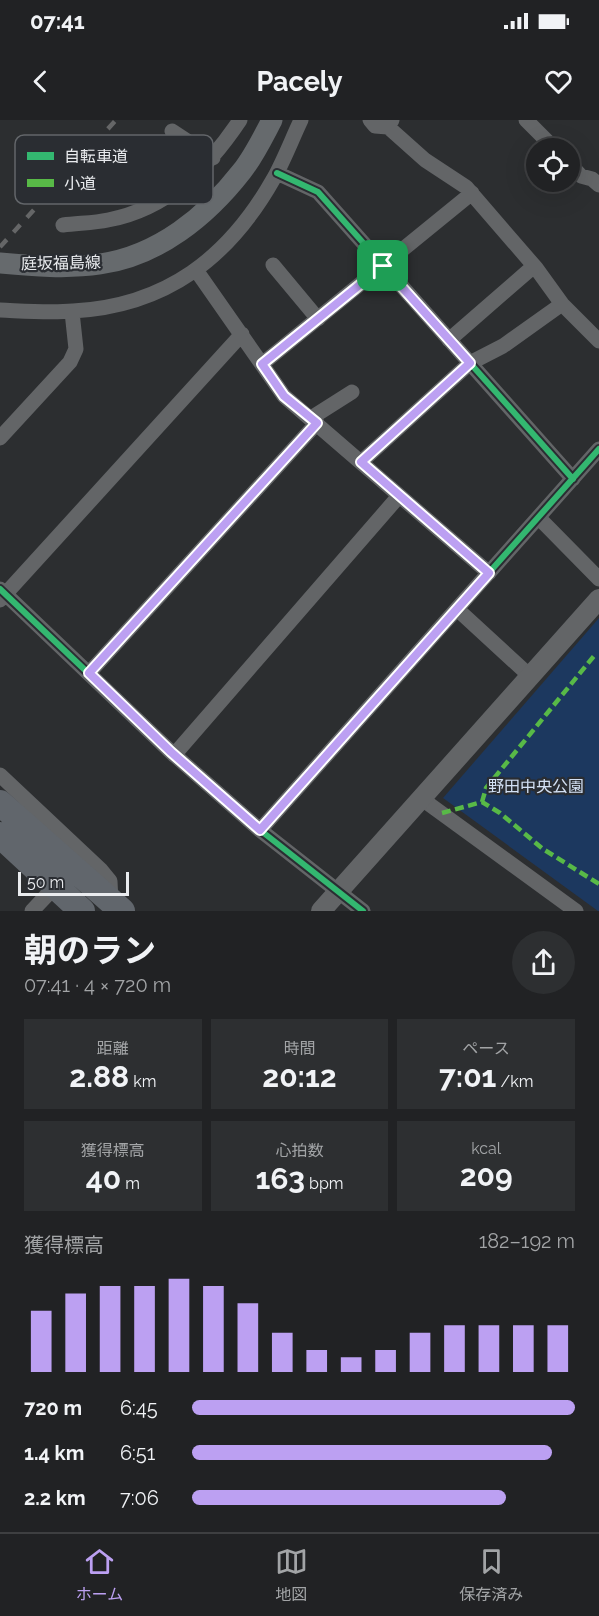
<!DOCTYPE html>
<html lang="ja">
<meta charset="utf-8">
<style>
body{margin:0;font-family:Raleway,"Noto Sans JP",sans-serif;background:#2d2f31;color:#f1f3f6;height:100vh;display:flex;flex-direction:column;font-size:22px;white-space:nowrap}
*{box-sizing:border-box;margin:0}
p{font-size:20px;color:#a2a4a6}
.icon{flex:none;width:33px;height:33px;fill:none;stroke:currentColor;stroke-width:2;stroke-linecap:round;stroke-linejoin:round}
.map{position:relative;height:791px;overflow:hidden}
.panel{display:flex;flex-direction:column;background:#212224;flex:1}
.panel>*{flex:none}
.buttons{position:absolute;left:526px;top:18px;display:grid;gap:12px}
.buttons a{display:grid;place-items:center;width:54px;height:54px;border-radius:50%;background:#212224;box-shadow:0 6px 24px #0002,0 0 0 2px #3e3f41;font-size:30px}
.scale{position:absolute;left:18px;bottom:15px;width:111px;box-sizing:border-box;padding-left:6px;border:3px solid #e9ebee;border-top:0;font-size:16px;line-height:21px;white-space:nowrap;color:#e9ebee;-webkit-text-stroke:4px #2a2d32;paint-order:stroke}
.pin{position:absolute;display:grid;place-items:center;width:51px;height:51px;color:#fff;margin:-26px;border-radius:12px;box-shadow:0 3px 9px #0006}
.round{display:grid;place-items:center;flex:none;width:63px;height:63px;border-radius:32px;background:#2d2f31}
.summary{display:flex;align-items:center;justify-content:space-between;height:102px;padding:0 24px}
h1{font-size:33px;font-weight:700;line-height:45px}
.figures{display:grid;grid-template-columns:repeat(3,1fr);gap:9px;height:102px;padding:6px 24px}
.figures div{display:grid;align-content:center;border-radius:0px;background:#2d2f31;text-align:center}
.figures b{font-size:30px;font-weight:700}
.figures small{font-size:16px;font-weight:400}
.figures p{font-size:16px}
.chart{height:168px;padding:12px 24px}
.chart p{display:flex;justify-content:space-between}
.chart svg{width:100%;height:108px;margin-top:6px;stroke:#bca0f2;stroke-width:6}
ul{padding:0 24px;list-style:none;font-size:20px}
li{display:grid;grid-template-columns:96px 72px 1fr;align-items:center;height:45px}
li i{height:15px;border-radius:8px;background:#bca0f2}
.status{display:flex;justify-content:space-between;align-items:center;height:42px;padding:0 30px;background:#212224;direction:ltr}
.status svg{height:16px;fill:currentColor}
header{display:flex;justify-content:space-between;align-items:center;height:78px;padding:0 24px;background:#212224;font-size:27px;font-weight:700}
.dock{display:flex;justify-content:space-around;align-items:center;height:84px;border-top:2px solid #3e3f41;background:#212224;font-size:16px;color:#a2a4a6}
.dock a{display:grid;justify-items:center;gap:3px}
.dock .on{color:#bca0f2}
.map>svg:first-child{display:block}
.green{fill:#1c385f}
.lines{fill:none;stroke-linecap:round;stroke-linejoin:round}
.minor{stroke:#636567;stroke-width:15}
.tertiary{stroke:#636567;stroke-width:20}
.secondary{stroke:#666a6d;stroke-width:21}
.trunk{stroke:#61666c;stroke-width:26}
.rail{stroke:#656667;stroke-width:4.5;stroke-dasharray:10 10;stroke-linecap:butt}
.quiet{stroke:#58b947;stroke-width:4.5;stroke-dasharray:9 4.5;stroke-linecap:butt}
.cycleway-casing{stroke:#2a2d32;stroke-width:10}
.cycleway{stroke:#33b770;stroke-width:6}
.route-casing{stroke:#fff;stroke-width:12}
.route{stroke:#bca0f2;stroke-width:8}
.labels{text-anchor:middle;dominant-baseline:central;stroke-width:4.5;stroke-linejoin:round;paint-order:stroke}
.street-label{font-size:16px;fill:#e9ebee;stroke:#2a2d32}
.park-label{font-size:16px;fill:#d3e1f5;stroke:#2a2d32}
.key{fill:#2a2d32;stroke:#63666a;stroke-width:1.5}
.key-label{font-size:16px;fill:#e9ebee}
</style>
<div class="status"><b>07:41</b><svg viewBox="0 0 49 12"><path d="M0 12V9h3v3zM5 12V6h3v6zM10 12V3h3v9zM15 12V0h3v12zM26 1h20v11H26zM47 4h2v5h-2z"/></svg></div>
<header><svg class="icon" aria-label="back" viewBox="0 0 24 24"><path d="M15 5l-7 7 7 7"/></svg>Pacely<svg class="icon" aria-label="heart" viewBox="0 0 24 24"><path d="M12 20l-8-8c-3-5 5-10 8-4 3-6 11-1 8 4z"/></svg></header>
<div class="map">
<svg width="599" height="791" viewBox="0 0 599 791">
<rect width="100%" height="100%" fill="#2c2e30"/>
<!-- green -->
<path class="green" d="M599,498V791H598L443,678Z"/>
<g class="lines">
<!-- minor -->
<path class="minor" d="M370,0L375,6L388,7
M392,0L388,7L425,40L466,67L536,148L562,184L599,221
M526,0L554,28
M172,11L213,38
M570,44L581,56L592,59L599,65
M277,53L318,72L573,359
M63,105C78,103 94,103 108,100C167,89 208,48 240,0
M273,145L318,199
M196,150L284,276L489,453
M0,190C24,191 49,193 73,191C166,186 229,138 274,58C284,40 292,19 301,0
M449,220L534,146
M262,244L472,73
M311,298L352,272
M0,318L70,242L76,229L72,192
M361,342L470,243L503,226L562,184
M539,398L599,459
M0,469L171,632L260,710L363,791
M0,480L242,214
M457,489L531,557
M89,553L317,303
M174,635L399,376
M0,655L101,750L110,761L111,781
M422,679L576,791
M260,710L599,329
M32,791L47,775"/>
<!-- tertiary -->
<path class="tertiary" d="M321,791L599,479"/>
<!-- secondary -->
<path class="secondary" d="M0,143C32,146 68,149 100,144C158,136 207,96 242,51C254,36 263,17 272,0"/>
<!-- trunk -->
<path class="trunk" d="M0,683L122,791
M0,715L82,791"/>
<!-- rail -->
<path class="rail" d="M0,127L116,0"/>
<!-- quiet -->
<path class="quiet" d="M482,682L486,668L594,536
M442,693L482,682L500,693L543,729L599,764"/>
<!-- cycleway casing -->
<g class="cycleway-casing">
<path id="cycleway" d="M277,53L318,72L573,359
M0,469L171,632L260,710L363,791
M260,710L599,329"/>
</g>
<!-- cycleway -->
<use href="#cycleway" class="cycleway"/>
</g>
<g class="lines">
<!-- route casing -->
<g class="route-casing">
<path id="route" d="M383,146L470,243L361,342L489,453L260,710L171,632L89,553L317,303L284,276L262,244Z"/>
</g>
<!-- route -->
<use href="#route" class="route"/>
</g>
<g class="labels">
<!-- street labels -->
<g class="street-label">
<text transform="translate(61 143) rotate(-1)">庭坂福島線</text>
</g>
<!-- park labels -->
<g class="park-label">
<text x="536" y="666">野田中央公園</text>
</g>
</g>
<!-- legend -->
<rect x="15" y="15" width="198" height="69" rx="9" class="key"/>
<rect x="27" y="32" width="27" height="8" fill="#33b770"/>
<rect x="27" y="59" width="27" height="8" fill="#58b947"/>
<g class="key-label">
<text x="64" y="42">自転車道</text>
<text x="64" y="69">小道</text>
</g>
</svg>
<div class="buttons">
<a><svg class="icon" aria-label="locate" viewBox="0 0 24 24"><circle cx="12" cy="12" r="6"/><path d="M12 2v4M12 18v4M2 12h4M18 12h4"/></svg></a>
</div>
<div class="scale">50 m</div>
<div class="pin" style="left:383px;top:146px;background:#1e9e55"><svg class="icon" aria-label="arrive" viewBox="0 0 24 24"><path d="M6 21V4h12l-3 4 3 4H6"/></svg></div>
</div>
<section class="panel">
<div class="summary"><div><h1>朝のラン</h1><p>07:41 · 4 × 720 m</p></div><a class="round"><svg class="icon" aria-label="share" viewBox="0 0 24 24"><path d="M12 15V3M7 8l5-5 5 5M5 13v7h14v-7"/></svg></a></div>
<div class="figures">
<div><p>距離</p><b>2.88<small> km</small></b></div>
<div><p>時間</p><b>20:12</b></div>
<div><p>ペース</p><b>7:01<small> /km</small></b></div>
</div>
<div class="figures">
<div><p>獲得標高</p><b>40<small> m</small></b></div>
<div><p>心拍数</p><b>163<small> bpm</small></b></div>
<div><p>kcal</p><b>209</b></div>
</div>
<div class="chart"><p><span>獲得標高</span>182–192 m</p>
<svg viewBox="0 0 160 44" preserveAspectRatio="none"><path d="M5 44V19M15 44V12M25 44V9M35 44V9M45 44V6M55 44V9M65 44V16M75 44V28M85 44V35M95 44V38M105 44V35M115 44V28M125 44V25M135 44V25M145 44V25M155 44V25"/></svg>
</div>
<ul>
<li><b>720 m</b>6:45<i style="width:100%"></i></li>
<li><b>1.4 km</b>6:51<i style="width:94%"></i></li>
<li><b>2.2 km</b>7:06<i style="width:82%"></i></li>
</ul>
</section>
<nav class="dock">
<a class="on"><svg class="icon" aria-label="home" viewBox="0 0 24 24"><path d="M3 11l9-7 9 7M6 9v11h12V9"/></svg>ホーム</a>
<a><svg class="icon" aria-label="map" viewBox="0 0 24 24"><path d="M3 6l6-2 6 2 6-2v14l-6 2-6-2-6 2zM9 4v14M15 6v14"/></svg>地図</a>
<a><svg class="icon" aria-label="saved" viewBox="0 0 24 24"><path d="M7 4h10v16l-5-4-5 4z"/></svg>保存済み</a>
</nav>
